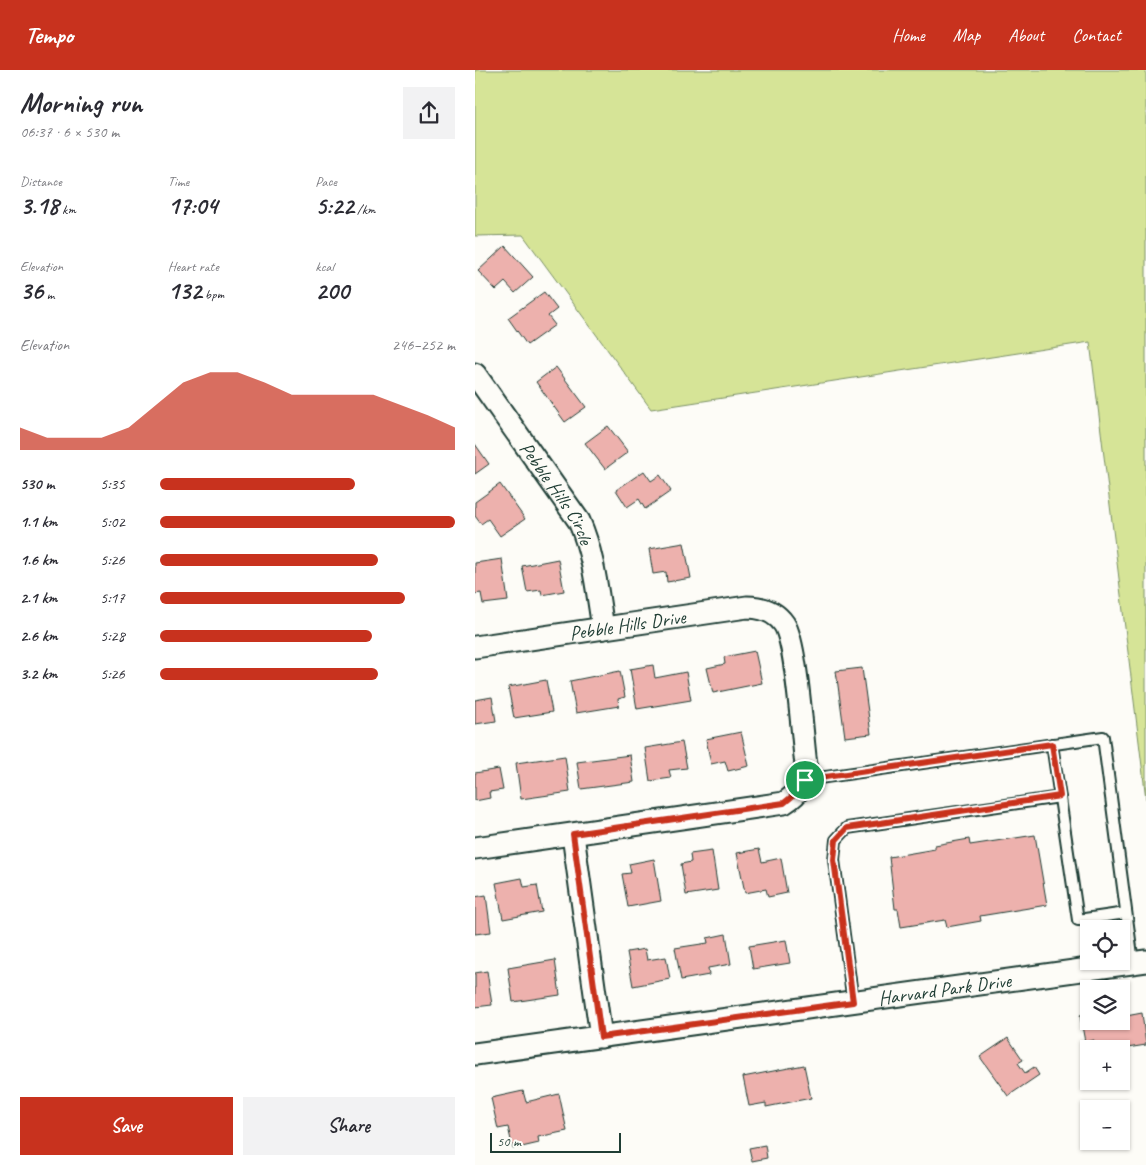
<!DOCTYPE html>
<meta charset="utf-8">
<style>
body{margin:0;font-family:Caveat,sans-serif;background:#f2f2f3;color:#2b2b33;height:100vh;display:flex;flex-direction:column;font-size:19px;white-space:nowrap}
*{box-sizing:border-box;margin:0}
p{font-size:16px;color:#7c7c81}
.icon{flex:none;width:28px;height:28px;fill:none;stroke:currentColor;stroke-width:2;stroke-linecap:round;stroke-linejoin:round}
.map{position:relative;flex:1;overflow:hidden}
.drawer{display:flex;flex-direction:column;background:#fff;width:475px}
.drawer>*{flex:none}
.tools{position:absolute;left:605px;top:850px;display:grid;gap:10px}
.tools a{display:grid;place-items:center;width:50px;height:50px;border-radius:0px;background:#fff;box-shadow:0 1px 4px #0004;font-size:25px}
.scale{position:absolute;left:15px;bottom:12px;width:131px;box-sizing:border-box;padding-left:5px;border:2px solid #1f3d34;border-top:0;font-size:14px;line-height:18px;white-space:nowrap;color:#1f3d34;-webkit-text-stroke:4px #fdfcf7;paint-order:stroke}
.pin{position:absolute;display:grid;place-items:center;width:42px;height:42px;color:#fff;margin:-21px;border:2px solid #fff;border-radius:50%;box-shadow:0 1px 5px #0007}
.round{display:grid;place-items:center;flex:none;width:52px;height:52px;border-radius:0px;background:#f2f2f3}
.overview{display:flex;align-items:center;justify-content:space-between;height:85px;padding:0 20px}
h1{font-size:28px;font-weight:700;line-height:38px}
.stats{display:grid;grid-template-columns:repeat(3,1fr);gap:8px;height:85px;padding:5px 20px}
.stats div{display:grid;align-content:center}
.stats b{font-size:25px;font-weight:700}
.stats small{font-size:14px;font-weight:400}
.stats p{font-size:14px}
.chart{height:140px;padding:10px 20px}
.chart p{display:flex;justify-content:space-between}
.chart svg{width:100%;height:90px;margin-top:5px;fill:#c8321e;opacity:.7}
.button{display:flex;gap:10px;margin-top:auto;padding:10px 20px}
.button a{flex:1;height:58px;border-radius:0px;background:#c8321e;color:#fff;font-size:20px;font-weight:700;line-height:58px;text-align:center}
.button a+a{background:#f2f2f3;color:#2b2b33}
ul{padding:0 20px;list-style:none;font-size:16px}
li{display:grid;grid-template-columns:80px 60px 1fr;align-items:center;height:38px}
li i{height:12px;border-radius:6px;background:#c8321e}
header{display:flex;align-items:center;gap:30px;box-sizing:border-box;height:70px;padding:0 25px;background:#c8321e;color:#fff}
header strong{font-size:24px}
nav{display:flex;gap:28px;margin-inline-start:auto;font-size:18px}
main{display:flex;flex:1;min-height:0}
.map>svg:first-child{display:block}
.green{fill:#d6e497;stroke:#7a9066}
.building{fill:#edb1ad;stroke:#1f3d34}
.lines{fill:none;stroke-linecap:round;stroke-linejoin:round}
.service-casing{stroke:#1f3d34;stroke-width:14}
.minor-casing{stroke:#1f3d34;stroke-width:25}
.service{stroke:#fdfcf7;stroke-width:10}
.minor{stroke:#fdfcf7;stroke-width:21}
.route-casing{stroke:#fff;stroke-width:10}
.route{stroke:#c8321e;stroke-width:6}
.labels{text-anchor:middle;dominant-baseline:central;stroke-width:4;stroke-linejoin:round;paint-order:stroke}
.street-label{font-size:20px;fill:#1f3d34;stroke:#fdfcf7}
</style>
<header>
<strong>Tempo</strong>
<nav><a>Home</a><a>Map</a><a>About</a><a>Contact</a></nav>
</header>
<main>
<section class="drawer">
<div class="overview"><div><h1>Morning run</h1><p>06:37 · 6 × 530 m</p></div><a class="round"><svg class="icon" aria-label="share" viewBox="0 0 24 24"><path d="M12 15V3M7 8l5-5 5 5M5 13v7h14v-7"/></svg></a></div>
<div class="stats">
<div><p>Distance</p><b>3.18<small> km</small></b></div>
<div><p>Time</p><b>17:04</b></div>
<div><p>Pace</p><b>5:22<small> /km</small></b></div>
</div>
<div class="stats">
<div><p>Elevation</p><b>36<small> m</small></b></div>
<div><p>Heart rate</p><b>132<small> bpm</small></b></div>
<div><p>kcal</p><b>200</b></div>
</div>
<div class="chart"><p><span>Elevation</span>246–252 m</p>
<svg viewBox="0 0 160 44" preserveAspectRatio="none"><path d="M0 44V33L10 38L20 38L30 38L40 33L50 22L60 11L70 6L80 6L90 11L100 17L110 17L120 17L130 17L140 22L150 27L160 33V44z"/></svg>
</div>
<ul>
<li><b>530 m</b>5:35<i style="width:66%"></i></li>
<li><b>1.1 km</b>5:02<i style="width:100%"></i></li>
<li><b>1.6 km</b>5:26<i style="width:74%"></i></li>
<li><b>2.1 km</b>5:17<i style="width:83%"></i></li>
<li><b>2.6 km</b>5:28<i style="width:72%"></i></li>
<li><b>3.2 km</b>5:26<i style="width:74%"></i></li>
</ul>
<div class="button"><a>Save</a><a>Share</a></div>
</section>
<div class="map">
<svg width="671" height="1095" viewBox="0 0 671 1095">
<rect width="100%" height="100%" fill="#fdfcf7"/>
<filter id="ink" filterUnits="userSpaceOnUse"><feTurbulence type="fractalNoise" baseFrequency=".02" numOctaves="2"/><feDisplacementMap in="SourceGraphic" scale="10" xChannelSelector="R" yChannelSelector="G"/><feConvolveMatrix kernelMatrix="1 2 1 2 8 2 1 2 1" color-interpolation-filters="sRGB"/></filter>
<g filter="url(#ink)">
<!-- green -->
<path class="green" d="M0,0H671V729L615,272L176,339L48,165L0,166Z"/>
<!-- building -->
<path class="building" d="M30,176L58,207L40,223L30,212L21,220L3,201Z
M69,222L82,239L73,246L80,255L52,275L33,248Z
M81,297L111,337L90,352L61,312Z
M133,356L153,382L130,399L110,373Z
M0,374L14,394L0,404Z
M169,401L176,411L185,405L196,421L170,439L164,429L152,437L141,420Z
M25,414L50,449L25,466L13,449L6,454L0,446V432Z
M209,473L216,508L192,512L191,502L178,504L174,479Z
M27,489L33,531L8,534L6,523L0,524V493Z
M83,489L89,521L67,525L66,520L52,522L47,496Z
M280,581L287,613L238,623L232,598L250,594L249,587Z
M178,595L180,608L211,602L216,630L162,639L155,599Z
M387,598L396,664L370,667L361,601Z
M145,601L150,627L143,629L144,636L101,643L95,611Z
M71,610L77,642L39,648L33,617Z
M17,627L21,651L0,654V630Z
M266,662L274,696L253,701L250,691L236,694L231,669Z
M207,672L212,698L194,700L196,708L175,711L170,678Z
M155,685L159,712L106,719L102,692Z
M90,686L95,722L46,729L41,693Z
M24,699L28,720L14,722L15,728L0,731V703Z
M560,765L572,835L505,846L506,851L472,857L470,850L426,857L423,839H420L414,787L460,779V775L494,769L495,775Z
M284,779L287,792L306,788L312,823L293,827L291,819L270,823L262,783Z
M237,781L243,820L211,825L206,794L216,792L215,784Z
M179,789L186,831L153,837L147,804L156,803L154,794Z
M47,808L49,817L62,815L67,842L28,849L21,813Z
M11,825L16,862L0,864V827Z
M251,864L256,894L233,898L234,905L206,910L200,878L233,873L232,868Z
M311,870L315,893L278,899L274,876Z
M170,879L172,890L191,887L195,909L158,916L152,882Z
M80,890L85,925L38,932L33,898Z
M12,901L17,935L0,937V903Z
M614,943V951H646V947L667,943L671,975L646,979H620L619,970L610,972L605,945Z
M533,968L548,990L543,993L550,1003L559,997L564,1005L533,1026L505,987Z
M329,995L336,1028L291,1037V1033L274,1036L268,1007Z
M48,1021L51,1032L84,1024L92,1061L63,1067L64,1073L38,1079L33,1057L23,1059L16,1028Z
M614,1046V1071H628L613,1074L609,1047Z
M290,1075L292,1088L277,1091L274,1078Z"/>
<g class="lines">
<!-- service casing -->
<g class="service-casing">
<path id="service" d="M577,674L603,850L651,843
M330,710L628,667L658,893
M378,932L359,790L361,770L372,758L585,727"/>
</g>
<!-- minor casing -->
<g class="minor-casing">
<g id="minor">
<path id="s1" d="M0,304L104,451C119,485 122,521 128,558"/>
<path id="s2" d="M0,577L272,537C286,537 300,541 309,554C322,574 327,666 331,695C330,713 325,723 309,733L0,778"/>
<path d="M98,765L126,967"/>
<path id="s3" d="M0,984L671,891"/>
</g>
</g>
<!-- service -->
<use href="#service" class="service"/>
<!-- minor -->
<use href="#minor" class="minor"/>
</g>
</g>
<g class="lines" filter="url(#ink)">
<!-- route casing -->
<g class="route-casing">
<path id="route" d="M577,674L585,726L372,758L361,770L359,790L378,932L126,967L98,764L309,733L325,720L330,710Z"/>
</g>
<!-- route -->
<use href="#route" class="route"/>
</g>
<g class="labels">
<!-- street labels -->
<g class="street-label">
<text stroke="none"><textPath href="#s1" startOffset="145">Pebble Hills Circle</textPath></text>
<text stroke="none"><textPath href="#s2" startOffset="154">Pebble Hills Drive</textPath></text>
<text stroke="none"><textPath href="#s3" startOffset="474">Harvard Park Drive</textPath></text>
</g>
</g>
</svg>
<div class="tools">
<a><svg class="icon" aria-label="locate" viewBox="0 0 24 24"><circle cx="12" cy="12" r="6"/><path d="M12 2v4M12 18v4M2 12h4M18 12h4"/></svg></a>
<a><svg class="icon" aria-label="layers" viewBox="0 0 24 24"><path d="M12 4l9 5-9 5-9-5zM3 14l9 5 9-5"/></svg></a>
<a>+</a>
<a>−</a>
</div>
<div class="scale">50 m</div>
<div class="pin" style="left:330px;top:710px;background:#1e9e55"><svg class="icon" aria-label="arrive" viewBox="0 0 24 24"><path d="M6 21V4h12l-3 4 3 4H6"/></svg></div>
</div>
</main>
